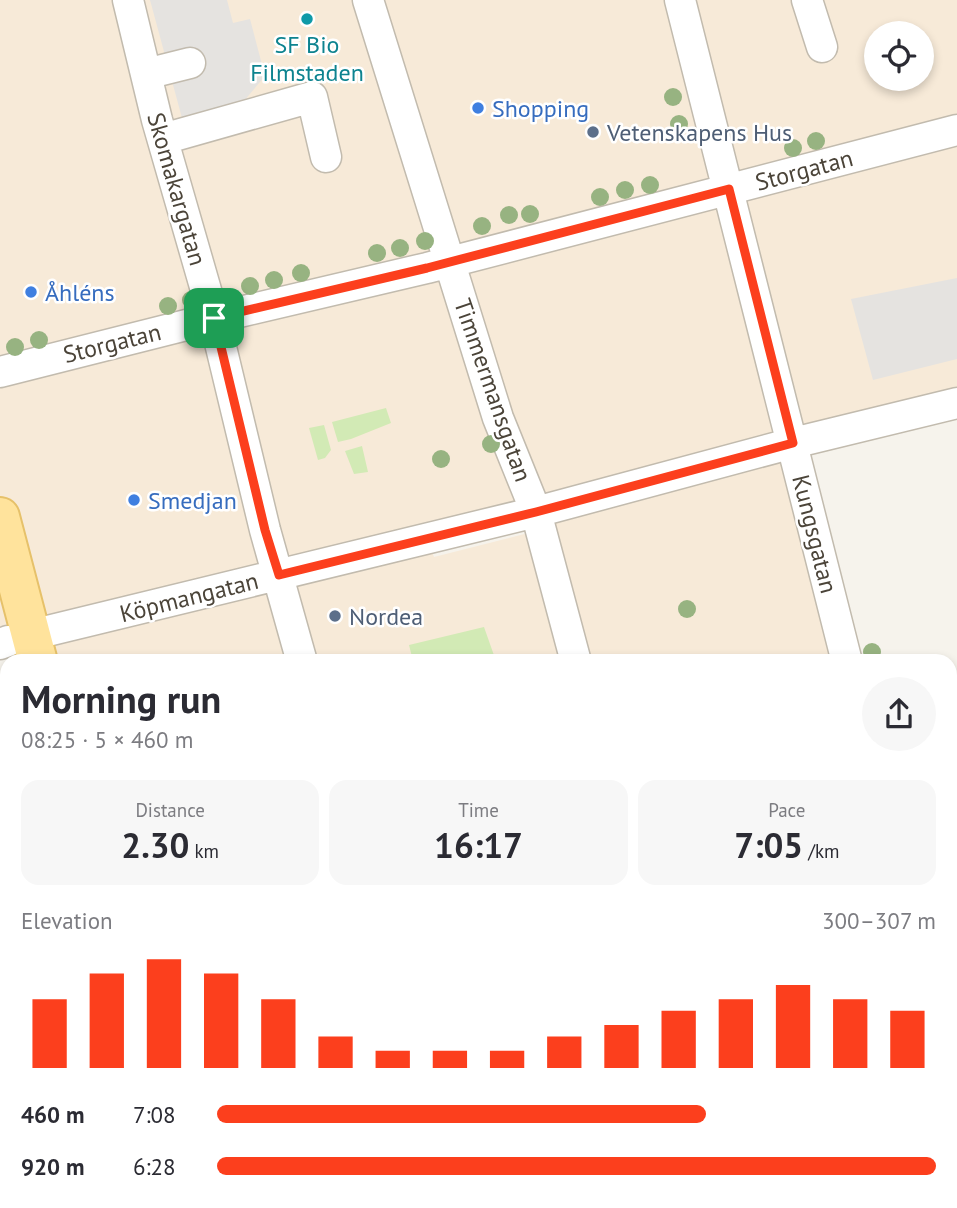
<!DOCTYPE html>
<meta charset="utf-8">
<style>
body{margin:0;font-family:"PT Sans",sans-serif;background:#f7f7f7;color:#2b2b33;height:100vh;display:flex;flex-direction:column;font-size:26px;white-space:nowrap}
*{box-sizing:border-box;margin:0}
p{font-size:23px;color:#7c7c81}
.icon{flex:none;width:38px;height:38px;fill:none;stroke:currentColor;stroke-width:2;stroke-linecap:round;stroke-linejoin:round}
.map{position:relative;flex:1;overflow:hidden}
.drawer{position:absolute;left:0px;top:654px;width:957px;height:555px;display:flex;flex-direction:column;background:#fff;border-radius:21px 21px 0 0;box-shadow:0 4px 10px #0003}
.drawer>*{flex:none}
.controls{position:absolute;left:864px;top:21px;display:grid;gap:14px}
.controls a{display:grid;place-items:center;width:70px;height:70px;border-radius:50%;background:#fff;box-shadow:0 4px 10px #0003;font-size:35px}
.pin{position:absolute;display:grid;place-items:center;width:60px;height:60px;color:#fff;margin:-30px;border-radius:14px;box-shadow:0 4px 10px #0006}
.round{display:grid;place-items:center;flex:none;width:74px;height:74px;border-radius:37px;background:#f7f7f7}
.headline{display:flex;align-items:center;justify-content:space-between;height:119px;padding:0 21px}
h1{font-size:38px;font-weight:700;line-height:52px}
.metrics{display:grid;grid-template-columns:repeat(3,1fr);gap:10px;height:119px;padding:7px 21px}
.metrics div{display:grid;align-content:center;border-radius:18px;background:#f7f7f7;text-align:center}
.metrics b{font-size:35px;font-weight:700}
.metrics small{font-size:19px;font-weight:400}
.metrics p{font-size:19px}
.chart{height:196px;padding:14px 21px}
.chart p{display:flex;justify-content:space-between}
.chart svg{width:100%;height:126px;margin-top:7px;stroke:#fc3f1d;stroke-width:6}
ul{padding:0 21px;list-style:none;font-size:23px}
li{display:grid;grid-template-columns:112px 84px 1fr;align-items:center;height:52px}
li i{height:18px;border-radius:9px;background:#fc3f1d}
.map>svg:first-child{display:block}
.residential{fill:#eae5da}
.commercial{fill:#f7ead8;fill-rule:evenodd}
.green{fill:#d2eab5}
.parking{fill:#e5e3e0}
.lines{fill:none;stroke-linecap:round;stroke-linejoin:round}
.minor-casing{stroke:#c2bbae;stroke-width:33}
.major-casing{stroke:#e6c16a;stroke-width:42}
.minor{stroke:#fff;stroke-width:30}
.major{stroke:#ffe39c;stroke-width:38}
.tree{fill:#97b381}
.route-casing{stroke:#fff;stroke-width:14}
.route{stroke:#fc3f1d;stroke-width:9}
.culture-dot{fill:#0f9aa8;stroke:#fff;stroke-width:2.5}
.shop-dot{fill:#3f7fe0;stroke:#fff;stroke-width:2.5}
.service-dot{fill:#5c6f8a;stroke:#fff;stroke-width:2.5}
.labels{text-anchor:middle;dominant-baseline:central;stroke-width:5;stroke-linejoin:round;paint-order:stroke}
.culture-label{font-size:24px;fill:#0d838f;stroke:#fff}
.shop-label{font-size:24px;fill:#366cbe;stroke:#fff;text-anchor:start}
.service-label{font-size:24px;fill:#4e5e75;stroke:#fff;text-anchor:start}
.street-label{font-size:24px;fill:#4b4439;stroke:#fff}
</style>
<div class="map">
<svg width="957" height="1208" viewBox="0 0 957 1208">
<rect width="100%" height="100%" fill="#f6f3ec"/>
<!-- residential -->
<path class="residential" d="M950,1054L957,1076V1208H449L448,1202H950Z"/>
<!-- commercial -->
<path class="commercial" d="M0,0H957V401L793,444L847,661L38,662L0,644ZM877,33H922V79H877ZM535,512L540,530L434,557L428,540Z"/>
<!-- green -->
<path class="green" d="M386,408L391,423L351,439L338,442L332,422Z
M324,425L331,450L325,458L318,460L309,428Z
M362,446L368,472L354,474L345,451Z
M484,627L496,661H413L409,645Z
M7,1065V1099L0,1101V1067Z
M516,1202H644L645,1208H517Z"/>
<!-- parking -->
<path class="parking" d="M150,0H227L233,23L250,19L265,76L244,101L182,118Z
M957,278V359L873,380L851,299Z
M817,1202H857L858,1208H818Z"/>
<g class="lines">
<!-- minor casing -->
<g class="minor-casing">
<path id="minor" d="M128,0L157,120L214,318L265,530L302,662
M368,0L498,418L536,512L576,662
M680,0L847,662
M807,0L822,47
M146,74L190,63
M163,139L312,97L326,157
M0,372L214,318L427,268L957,130
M31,635L536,512L793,443L957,403
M0,644L8,641
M950,715L957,713
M0,966L7,964
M950,1009L957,1007
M950,1054L957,1076
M449,1202L450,1208
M737,1202L738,1208"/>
</g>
<!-- major casing -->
<g class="major-casing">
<path id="major" d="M0,517L38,662
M162,1202L163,1208
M191,1202L192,1208"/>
</g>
<!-- minor -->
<use href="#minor" class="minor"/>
<!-- major -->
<use href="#major" class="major"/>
</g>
<!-- trees -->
<g class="tree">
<circle cx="673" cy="97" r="9"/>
<circle cx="679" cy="124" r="9"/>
<circle cx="816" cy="141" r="9"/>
<circle cx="793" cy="148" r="9"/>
<circle cx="650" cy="185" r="9"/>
<circle cx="625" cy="190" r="9"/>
<circle cx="600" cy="197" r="9"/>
<circle cx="530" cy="214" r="9"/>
<circle cx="509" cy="215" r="9"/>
<circle cx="482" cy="226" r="9"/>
<circle cx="425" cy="241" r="9"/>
<circle cx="400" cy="248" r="9"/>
<circle cx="377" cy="253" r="9"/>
<circle cx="301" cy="273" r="9"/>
<circle cx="274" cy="280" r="9"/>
<circle cx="250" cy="286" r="9"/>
<circle cx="191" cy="300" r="9"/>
<circle cx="168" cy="306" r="9"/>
<circle cx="39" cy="340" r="9"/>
<circle cx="15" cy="347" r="9"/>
<circle cx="491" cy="444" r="9"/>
<circle cx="441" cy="459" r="9"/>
<circle cx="687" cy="609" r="9"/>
<circle cx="872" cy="652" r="9"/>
</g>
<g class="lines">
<!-- route casing -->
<g class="route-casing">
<path id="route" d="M729,189L793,443L536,512L279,575L265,530L214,318L427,268Z"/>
</g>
<!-- route -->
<use href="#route" class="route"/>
</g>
<!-- markers -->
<circle class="culture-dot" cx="307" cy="19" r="7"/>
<g class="shop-dot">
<circle cx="478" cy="108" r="7"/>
<circle cx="31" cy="292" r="7"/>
<circle cx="134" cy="500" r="7"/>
</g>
<g class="service-dot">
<circle cx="593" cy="132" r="7"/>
<circle cx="335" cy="616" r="7"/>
</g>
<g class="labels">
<!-- culture labels -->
<g class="culture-label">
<text x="307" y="44">SF Bio<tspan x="307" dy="28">Filmstaden</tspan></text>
</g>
<!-- shop labels -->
<g class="shop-label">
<text x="492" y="108">Shopping</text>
<text x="45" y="292">Åhléns</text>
<text x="148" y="500">Smedjan</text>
</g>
<!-- service labels -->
<g class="service-label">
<text x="607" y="132">Vetenskapens Hus</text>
<text x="349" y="616">Nordea</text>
</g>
<!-- street labels -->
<g class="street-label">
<text transform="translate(804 170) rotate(-15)">Storgatan</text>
<text transform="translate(177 189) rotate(74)">Skomakargatan</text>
<text transform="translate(112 343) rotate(-14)">Storgatan</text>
<text transform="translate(493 390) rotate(71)">Timmermansgatan</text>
<text transform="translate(815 534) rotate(76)">Kungsgatan</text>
<text transform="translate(189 597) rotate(-14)">Köpmangatan</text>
</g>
</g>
</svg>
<div class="controls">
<a><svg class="icon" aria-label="locate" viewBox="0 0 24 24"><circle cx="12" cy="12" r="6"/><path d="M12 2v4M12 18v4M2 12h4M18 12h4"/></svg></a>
</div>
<div class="pin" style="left:214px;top:318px;background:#1e9e55"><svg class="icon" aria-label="arrive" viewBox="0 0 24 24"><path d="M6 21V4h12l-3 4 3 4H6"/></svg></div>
<section class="drawer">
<div class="headline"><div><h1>Morning run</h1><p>08:25 · 5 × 460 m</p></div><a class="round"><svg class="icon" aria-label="share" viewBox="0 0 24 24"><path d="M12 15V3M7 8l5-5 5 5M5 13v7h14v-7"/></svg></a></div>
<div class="metrics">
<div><p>Distance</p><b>2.30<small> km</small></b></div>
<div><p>Time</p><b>16:17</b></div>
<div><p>Pace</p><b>7:05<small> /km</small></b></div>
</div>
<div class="chart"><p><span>Elevation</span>300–307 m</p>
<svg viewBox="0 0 160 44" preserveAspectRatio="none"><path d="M5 44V20M15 44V11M25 44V6M35 44V11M45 44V20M55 44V33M65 44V38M75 44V38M85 44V38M95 44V33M105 44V29M115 44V24M125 44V20M135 44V15M145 44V20M155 44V24"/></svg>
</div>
<ul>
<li><b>460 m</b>7:08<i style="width:68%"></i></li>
<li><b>920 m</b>6:28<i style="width:100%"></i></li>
</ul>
</section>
</div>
